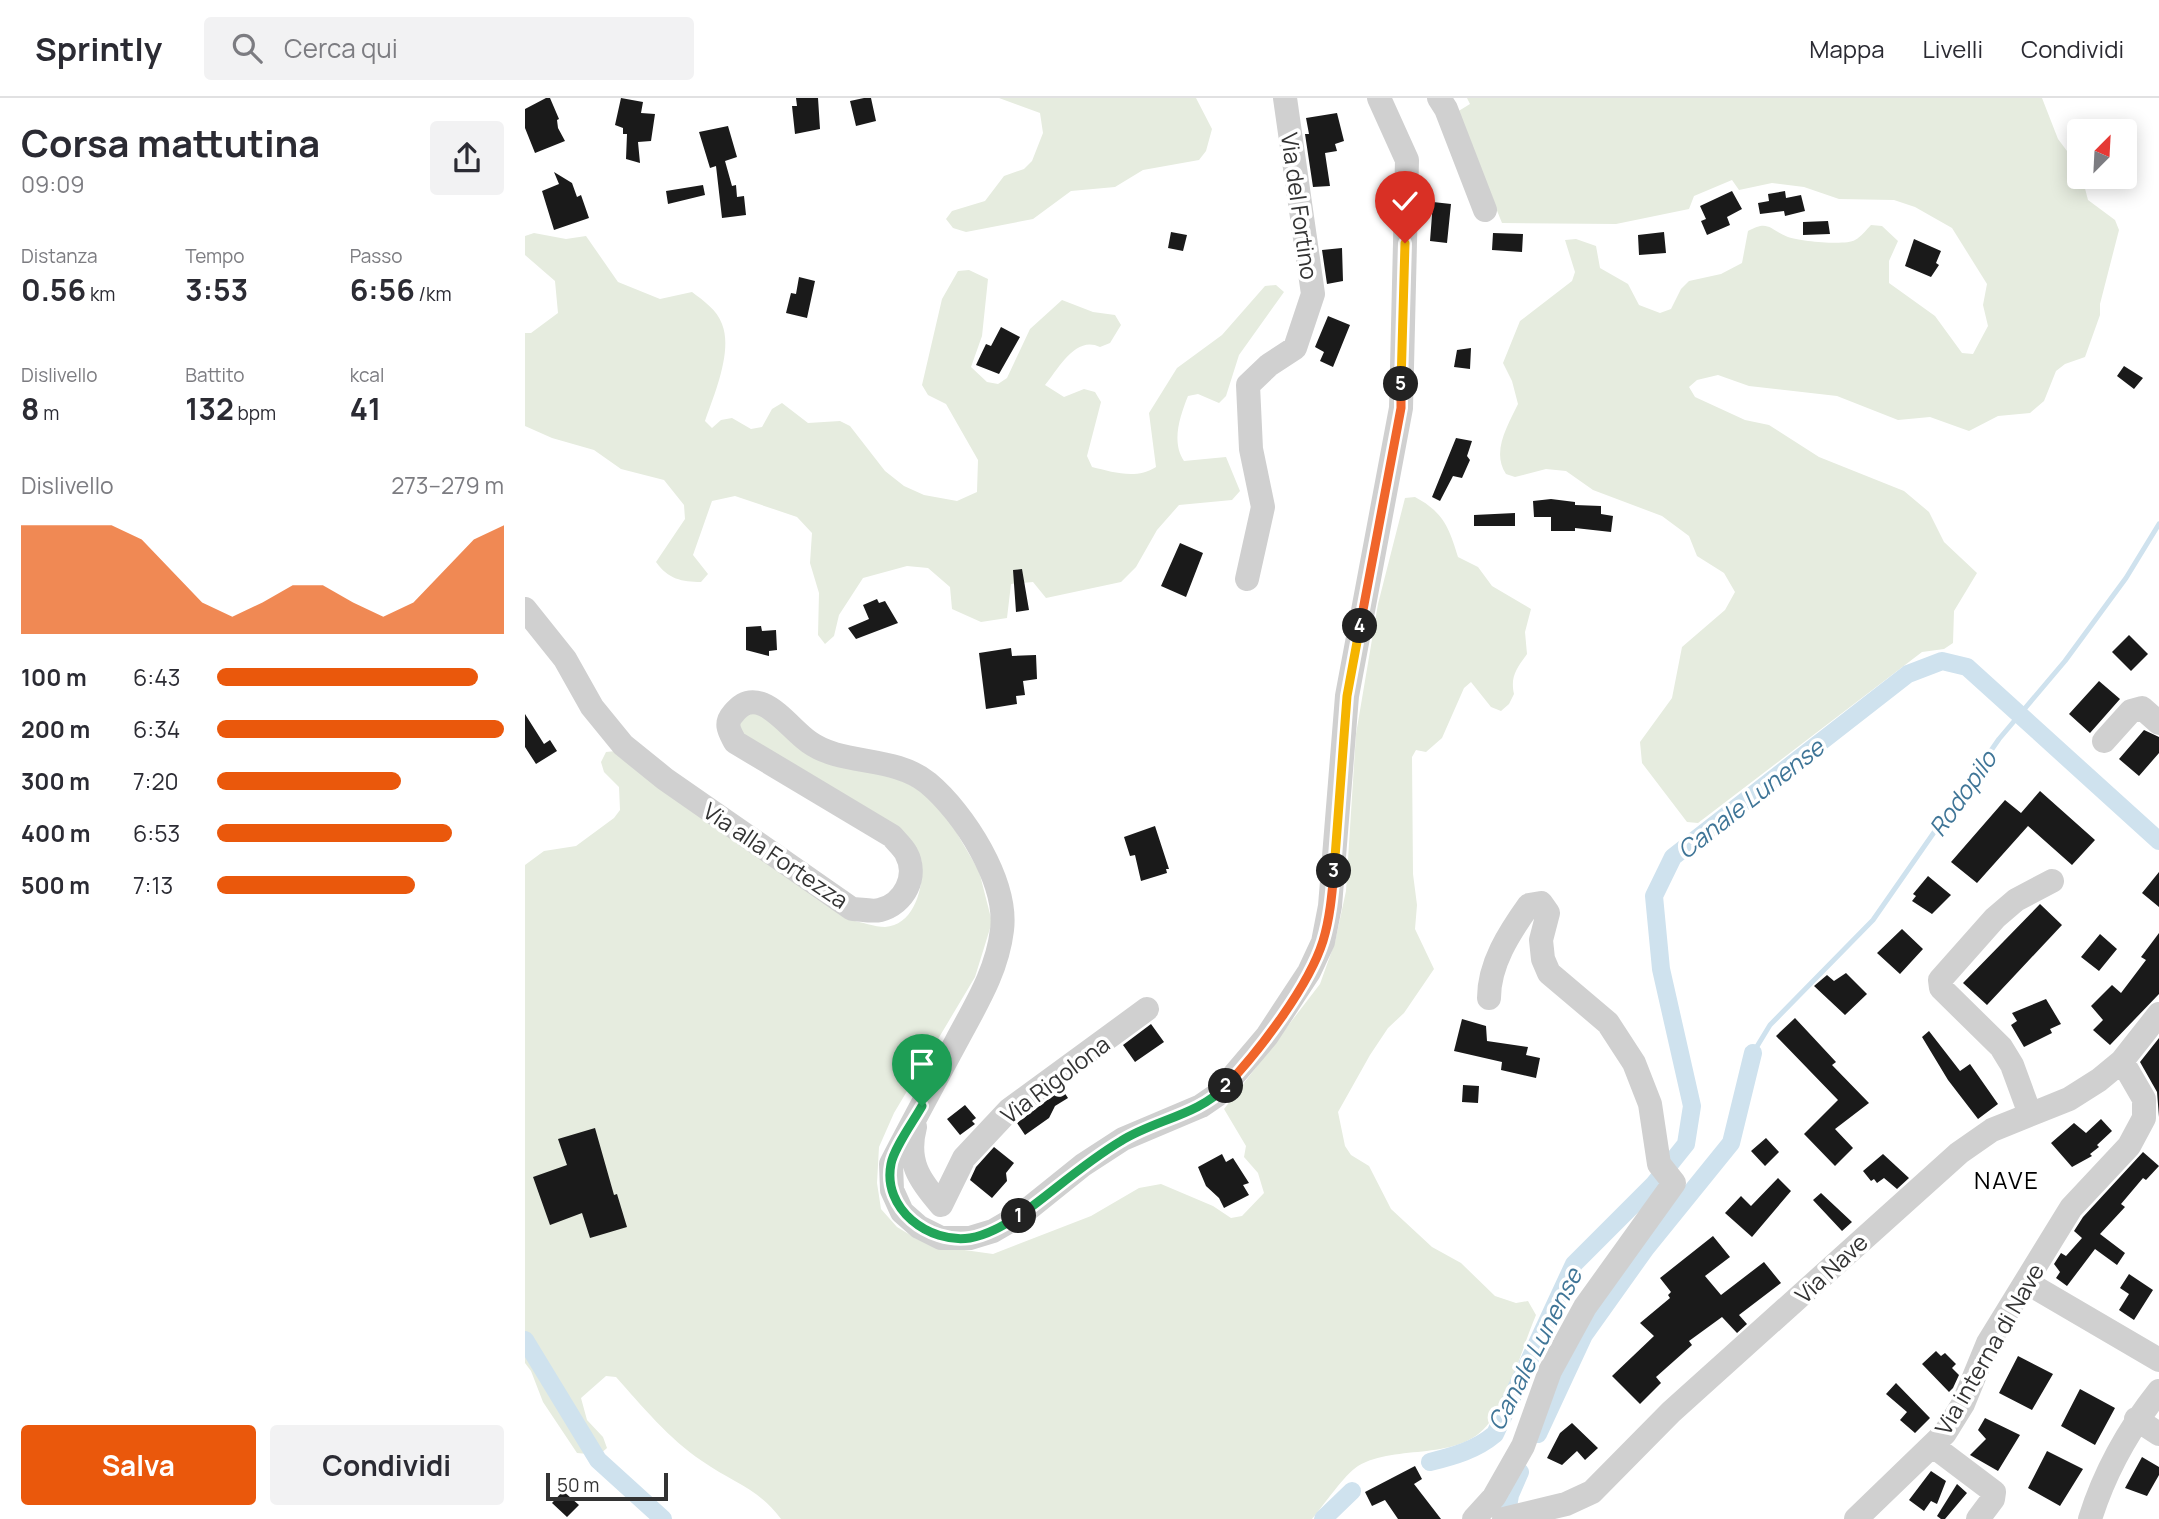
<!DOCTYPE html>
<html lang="it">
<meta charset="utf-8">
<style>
body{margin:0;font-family:Manrope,sans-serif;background:#f2f2f3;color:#2b2b33;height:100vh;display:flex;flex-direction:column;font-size:26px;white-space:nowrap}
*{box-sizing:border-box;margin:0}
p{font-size:23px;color:#7c7c81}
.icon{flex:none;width:38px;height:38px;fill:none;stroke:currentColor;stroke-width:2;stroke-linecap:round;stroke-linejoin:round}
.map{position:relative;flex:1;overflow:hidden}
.panel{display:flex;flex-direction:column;background:#fff;width:525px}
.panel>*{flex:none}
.needle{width:46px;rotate:24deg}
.controls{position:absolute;left:1542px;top:21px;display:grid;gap:14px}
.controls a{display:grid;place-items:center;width:70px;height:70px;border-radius:7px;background:#fff;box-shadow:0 4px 18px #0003;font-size:35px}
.scale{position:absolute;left:21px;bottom:18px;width:122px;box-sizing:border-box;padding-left:7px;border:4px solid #333;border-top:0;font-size:19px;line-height:24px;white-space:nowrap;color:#333;-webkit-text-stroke:5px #fff;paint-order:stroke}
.pin{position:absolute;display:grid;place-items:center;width:60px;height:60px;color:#fff;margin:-72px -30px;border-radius:50% 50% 50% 0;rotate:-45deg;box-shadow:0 0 7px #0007}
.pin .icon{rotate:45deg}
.km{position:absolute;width:35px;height:35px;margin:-18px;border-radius:50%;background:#222;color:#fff;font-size:19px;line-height:35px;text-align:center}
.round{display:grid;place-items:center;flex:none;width:74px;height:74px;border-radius:7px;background:#f2f2f3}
.headline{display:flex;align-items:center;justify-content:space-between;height:119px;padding:0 21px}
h1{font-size:38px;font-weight:700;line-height:52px}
.figures{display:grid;grid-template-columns:repeat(3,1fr);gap:10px;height:119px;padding:7px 21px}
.figures div{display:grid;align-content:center}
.figures b{font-size:30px;font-weight:700}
.figures small{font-size:19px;font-weight:400}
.figures p{font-size:19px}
.chart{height:196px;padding:14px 21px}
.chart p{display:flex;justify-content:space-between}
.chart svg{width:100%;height:126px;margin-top:7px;fill:#ea580c;opacity:.7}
.primary-button{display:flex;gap:14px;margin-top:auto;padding:14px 21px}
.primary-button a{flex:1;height:80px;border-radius:7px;background:#ea580c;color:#fff;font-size:28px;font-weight:700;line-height:80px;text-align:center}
.primary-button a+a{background:#f2f2f3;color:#2b2b33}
ul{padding:0 21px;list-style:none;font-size:23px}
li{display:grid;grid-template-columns:112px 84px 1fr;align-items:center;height:52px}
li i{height:18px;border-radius:9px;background:#ea580c}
header{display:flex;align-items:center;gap:42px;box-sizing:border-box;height:98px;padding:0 35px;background:#fff;border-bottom:2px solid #e1e1e2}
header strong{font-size:33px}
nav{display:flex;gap:38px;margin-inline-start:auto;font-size:24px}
.search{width:490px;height:63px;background:#f2f2f3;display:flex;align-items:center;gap:18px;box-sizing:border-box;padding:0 24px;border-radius:7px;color:#7c7c81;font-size:26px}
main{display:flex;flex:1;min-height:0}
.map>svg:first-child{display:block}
.green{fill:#e6ecdf}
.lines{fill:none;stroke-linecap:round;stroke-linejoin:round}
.stream{stroke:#cfe2ee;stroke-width:5}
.canal{stroke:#cfe2ee;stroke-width:18}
.building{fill:#1a1a1a}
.minor{stroke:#d0d0d0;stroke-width:24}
.split-1-casing{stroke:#fff;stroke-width:14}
.split-2-casing{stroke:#fff;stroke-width:14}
.split-3-casing{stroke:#fff;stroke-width:14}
.split-4-casing{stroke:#fff;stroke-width:14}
.split-5-casing{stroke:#fff;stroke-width:14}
.split-6-casing{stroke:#fff;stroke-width:14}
.split-1{stroke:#22a559;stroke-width:9}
.split-2{stroke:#22a559;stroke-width:9}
.split-3{stroke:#f0652b;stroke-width:9}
.split-4{stroke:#f5b400;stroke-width:9}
.split-5{stroke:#f0652b;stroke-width:9}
.split-6{stroke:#f5b400;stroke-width:9}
.labels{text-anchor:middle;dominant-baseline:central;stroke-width:7;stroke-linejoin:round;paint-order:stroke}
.street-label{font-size:23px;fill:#333;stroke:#fff}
.water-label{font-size:24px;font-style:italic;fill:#3f7597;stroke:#fff}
.neighbourhood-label{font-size:24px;letter-spacing:2px;fill:#000;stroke:#fff}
</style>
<header>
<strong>Sprintly</strong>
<div class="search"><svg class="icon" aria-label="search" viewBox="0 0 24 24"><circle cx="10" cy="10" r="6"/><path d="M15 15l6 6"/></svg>Cerca qui</div>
<nav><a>Mappa</a><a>Livelli</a><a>Condividi</a></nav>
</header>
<main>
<section class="panel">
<div class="headline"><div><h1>Corsa mattutina</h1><p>09:09</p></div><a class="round"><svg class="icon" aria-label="share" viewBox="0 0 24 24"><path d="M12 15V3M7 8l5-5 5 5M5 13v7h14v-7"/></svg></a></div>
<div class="figures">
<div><p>Distanza</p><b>0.56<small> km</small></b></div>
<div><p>Tempo</p><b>3:53</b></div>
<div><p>Passo</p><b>6:56<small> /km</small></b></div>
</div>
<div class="figures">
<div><p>Dislivello</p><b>8<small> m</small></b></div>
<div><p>Battito</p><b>132<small> bpm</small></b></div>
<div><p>kcal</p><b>41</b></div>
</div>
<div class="chart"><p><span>Dislivello</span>273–279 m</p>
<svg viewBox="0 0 160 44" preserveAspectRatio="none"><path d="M0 44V6L10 6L20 6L30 6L40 11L50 22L60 33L70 38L80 33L90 27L100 27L110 33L120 38L130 33L140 22L150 11L160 6V44z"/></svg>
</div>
<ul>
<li><b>100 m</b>6:43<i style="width:91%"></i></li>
<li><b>200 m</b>6:34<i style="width:100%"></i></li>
<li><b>300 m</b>7:20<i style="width:64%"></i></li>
<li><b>400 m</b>6:53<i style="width:82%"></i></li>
<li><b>500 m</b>7:13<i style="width:69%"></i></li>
</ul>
<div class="primary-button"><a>Salva</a><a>Condividi</a></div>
</section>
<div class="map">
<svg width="1634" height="1421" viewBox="0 0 1634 1421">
<rect width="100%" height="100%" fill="#fff"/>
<!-- green -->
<path class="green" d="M474,0H671L687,31L681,53L674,62L618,72L590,89L546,93L508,121L441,134L428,130L421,121L427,113L460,103L479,78L499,71L507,63L518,35L515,15Z
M942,0H1517L1533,41L1554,69V79H1557L1563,102L1590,122L1594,132L1575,206V217L1560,259L1540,266L1531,273L1519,303L1505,315L1473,318L1444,333L1405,319L1373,322L1312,298L1224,288L1193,277L1172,282L1164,289L1170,299L1220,322L1244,327L1294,359L1379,393L1404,414L1419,444L1452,475L1429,513L1428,545L1419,551L1397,554L1173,725L1162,724L1117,665L1115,644L1147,600L1157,549L1200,512L1210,494L1199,475L1172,458L1164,438L1137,418L1068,392L1041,373L1021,371L990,379L981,376C966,354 983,327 993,306L987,283L978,265L995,223L1047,183L1050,174L1040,142L1051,141L1071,148L1075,170L1103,186L1114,207L1135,215L1146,211L1156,191L1164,183L1196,176L1217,165L1223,133C1244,121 1245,132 1263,139C1274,143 1320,148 1330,142C1336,139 1341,132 1346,127L1357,128L1373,143L1364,163V185L1410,218L1437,255L1448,256L1463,228L1458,207L1462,186L1427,130L1390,109L1369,102L1314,101L1279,89L1247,85L1214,92L1207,82L1169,98L1164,111L1091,126L977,125L932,14L945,6Z
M9,135L41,141L61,138L93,184L135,201L167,194C179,203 192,212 197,226C208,253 189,297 180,323L187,330L196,322L207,320L226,331L237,329L247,311L257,305L283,325L315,323L325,328L360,373L379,388L399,397L432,403L452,394L453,362L421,306L403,297L397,287L417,201L433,173L444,172L463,181L457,238L446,269L462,284L473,286L482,280L505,231L537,202L568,214L590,217L596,227L585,245L575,249C551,237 534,270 520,287L539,299L559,291L570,294L576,304L562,358L567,369C588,374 611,382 631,369L624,315L652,270L697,237L740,188L751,187L759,194L714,257L701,298L694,305L673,296L663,298C655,318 646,344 659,363L701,359L715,393L707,402L654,407L632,432L611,469L596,484L521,500L508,484L486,486L482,520L456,524L427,511L425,489L403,470L382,468L338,480L314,517L309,538L300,546L293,537L294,495L285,465L287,435L272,419L210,398L187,403L168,457L183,476L176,484C157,484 143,481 131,464L160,421L159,407L139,382L96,371L69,352L27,340L0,328V235H6L33,215L30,183L0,157V138Z
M890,399C918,414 924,429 933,459L953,469L967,488L1006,511L1000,534L1002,556C992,570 985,578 989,596L984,606L976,613L966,609L946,584L939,590L917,640L901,654L891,652L887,659L888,776L892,807L890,831L909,871L879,915L863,930L845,957L813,1014L820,1048L826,1057L844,1068L866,1111L907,1149L936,1165L970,1198L991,1205L1003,1203L1011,1217C997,1250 985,1297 964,1325C934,1365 872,1345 833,1368C819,1377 799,1407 787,1421H256C232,1389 208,1385 177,1363C144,1341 117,1308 91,1279L81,1278L56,1300L62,1322L78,1339L82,1350L74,1357L52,1355L18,1304L6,1273L0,1265V767L19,753L51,748L89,720L95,712L94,689L79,674L76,664L81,654L91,653L326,822C336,824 350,829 360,829C391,827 400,785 396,761L213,633L214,620L235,613L378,683L402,697L427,727L454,773L467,824L450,879L369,1015L354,1049L352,1085L356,1111L372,1129L392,1141L425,1150L468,1156L566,1118L614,1090L636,1086L688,1108L706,1120L717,1118L739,1095L733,1075L719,1059L721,1048L699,1011L795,886L810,844L821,793L831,636L853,506L880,400Z"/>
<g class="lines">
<!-- stream -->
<path class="stream" d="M1228,955L1245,927L1348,822L1474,641L1540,563L1601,480L1634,426"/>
<!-- canal -->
<path class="canal" d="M0,1242L73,1362L138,1421
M1013,1336L1059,1237L1121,1150L1206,1045L1228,955
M905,1364C929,1358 951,1352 970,1336L1049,1166L1129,1086L1161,1046L1167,1008L1136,871L1129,798L1148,759L1383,576L1417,563L1442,569L1634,743
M798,1421L827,1393
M981,1421L985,1397L995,1374"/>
</g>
<!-- building -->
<path class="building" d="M21,0H25L34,21L32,22L33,30L40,43L10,55L0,30V11Z
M96,0L118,4L116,15L130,16L126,43L113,44L115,65L101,61L102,36H98V30L90,27Z
M271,0H293L295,31L270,36L267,8H272Z
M339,0H346L351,23L331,28L325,3Z
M812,15L819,43L810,46L812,53L800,55L805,88L788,89L780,36H784L781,20Z
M203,28L212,59L200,63L207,88L211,87L212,99L219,98L221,117L197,120L191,68L185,70L174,34Z
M29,74L47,85L52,99L56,97L64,120L29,132L17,93L34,86Z
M178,87L180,97L143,106L141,93Z
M1207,93L1217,111L1202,119L1205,127L1182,137L1176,123L1181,121L1175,108Z
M1260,93L1261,100L1276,97L1280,113L1260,118L1259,113L1235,116L1233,105L1244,103L1243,96Z
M908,104L926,106L922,145L905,143Z
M1303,123L1305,136L1278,137V124Z
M646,134L662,137L658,153L643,150Z
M1139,134L1141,155L1114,157L1113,137Z
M968,135L998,136L997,154L967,152Z
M1389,141L1416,153L1411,165L1414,167L1406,179L1380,168Z
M817,150L818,183L802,186L797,152Z
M274,179L290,183L282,220L261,215L266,195L271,196Z
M803,218L825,227L808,269L795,263L799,254L790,249Z
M476,229L495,239L474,276L451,267L461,246L466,248Z
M946,250L945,271L929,269L932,252Z
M1599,268L1618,280L1609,291L1592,278Z
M931,340L947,343L942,358L945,362L937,380L928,378L915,403L907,399Z
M1026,401L1050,404V407L1076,408V416L1088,418L1086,434L1050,430V433H1026V419H1009L1008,403Z
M990,415V428H949V417Z
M655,445L678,455L661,499L636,488Z
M497,471L504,512L491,514L488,472Z
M352,501L354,505L360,503L373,525L331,541L323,530L344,521L338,507Z
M236,528L237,533L251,532L252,552L244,553V558L221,552V529Z
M1604,537L1623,556L1606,573L1587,554Z
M486,550L487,558L511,557L512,581L498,583L500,597L491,598L492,606L461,611L454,555Z
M1574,583L1595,601L1565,635L1544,616Z
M0,616L19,646L25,642L32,653L11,666L0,649Z
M1619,632L1634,639V655L1614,678L1594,661Z
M1515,693L1570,742L1547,767L1503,728L1452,785L1426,764L1480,702L1496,715Z
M630,728L644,771H641L642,775L616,783L610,757L605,758L599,739Z
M1634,774V809L1617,795Z
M1403,778L1426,797L1407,816L1387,803L1391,798L1388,796Z
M1515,806L1537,827L1462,907L1438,885Z
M1377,831L1398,851L1375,876L1352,855Z
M1634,835V896L1585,947L1568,932L1578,922L1566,908L1587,887L1596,895L1621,862L1616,859Z
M1575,836L1592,851L1574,873L1556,859Z
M1321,875L1342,896L1320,917L1289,888L1302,877L1309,883Z
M1521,901L1536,926L1525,931L1527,935L1499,949L1486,927L1492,923L1487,915Z
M1270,920L1311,964L1307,967L1344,1005L1310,1031L1328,1050L1310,1068L1279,1036L1313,1002L1251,938Z
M937,921L961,928L962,943L1003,949L1001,957L1015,960L1011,980L976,972L977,964L929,953Z
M626,926L639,944L610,964L598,947Z
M1404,933L1435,973L1445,966L1473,1006L1453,1021L1423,982L1397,939Z
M1634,940V1019L1632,994L1615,964Z
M938,987L954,988L953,1005L937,1004Z
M537,991L543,1000L530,1008L524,1020L500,1037L492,1025Z
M440,1007L451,1020L447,1023L450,1026L435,1037L422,1021Z
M1576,1021L1587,1033L1572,1047L1574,1049L1565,1056L1567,1058L1547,1069L1526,1045L1549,1025L1561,1035Z
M70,1030L89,1097L92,1096L102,1129L65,1140L57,1115L25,1127L8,1079L42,1067L33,1041Z
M1241,1040L1254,1054L1240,1068L1226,1053Z
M469,1049L489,1065L481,1075L482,1083L467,1100L445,1082L451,1069Z
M1618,1054L1634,1068L1621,1082L1618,1080L1596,1106L1600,1109L1575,1136L1600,1155L1592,1167L1570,1151L1542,1188L1531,1180L1535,1174L1529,1166L1536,1155L1541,1158L1557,1140L1549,1133L1558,1119Z
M697,1056L701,1064L708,1060L724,1085L718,1087L724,1097L699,1110L694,1100L681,1088L673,1069Z
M1358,1056L1384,1080L1372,1091L1359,1080L1352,1085L1349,1081L1346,1083L1338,1073Z
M1253,1080L1266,1093L1227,1139L1200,1115L1216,1098L1226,1108Z
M1296,1095L1327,1124L1317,1133L1288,1102Z
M1188,1138L1205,1159L1180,1178L1196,1197L1239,1164L1256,1185L1214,1217L1222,1226L1212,1235L1197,1219L1164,1243L1167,1247L1131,1279L1136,1285L1115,1306L1087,1278L1129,1238L1115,1225L1145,1200L1143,1197L1146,1194L1135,1180Z
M1604,1176L1628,1192L1609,1222L1594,1212L1604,1196L1595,1190Z
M1411,1253L1416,1258L1420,1255L1431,1266L1427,1270L1434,1277L1428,1290L1424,1294L1397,1266Z
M1493,1258L1528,1276L1507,1312L1474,1295Z
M1371,1285L1405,1320L1390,1335L1375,1322L1382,1314L1361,1296Z
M1555,1291L1590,1310L1570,1347L1536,1328Z
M1460,1320L1495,1337L1473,1373L1445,1357L1461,1341L1453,1332Z
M1047,1325L1073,1350L1060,1362L1052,1353L1037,1367L1022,1360L1035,1335Z
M1522,1353L1558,1371L1535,1408L1503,1390Z
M1617,1359L1634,1369V1377L1622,1398L1600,1390Z
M890,1368L897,1381L889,1386L916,1421H873L860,1402L847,1408L840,1394Z
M1406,1373L1421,1383L1412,1406L1406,1403L1399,1413L1384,1402Z
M1432,1386L1442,1395L1420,1421H1416L1412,1418Z
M38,1393L54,1407L42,1419L27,1405Z"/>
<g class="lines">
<!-- minor -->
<path class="minor" d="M914,0L921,11L960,112
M722,481L738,409L726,351L723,287L744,267L770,250L788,196L760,0
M0,511L40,561L67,609L98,647L140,681L327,811C335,811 347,814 355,812C379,806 394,778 381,755C378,749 371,743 367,738L210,644C205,634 199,626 208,616C234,583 262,629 284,644C317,668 369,657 403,685C439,715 483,784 477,832C472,874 450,908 431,944C409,985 387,1025 366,1066L367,1092L377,1114L394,1129L416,1140H445L468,1133L497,1116L558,1067L598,1041L676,1008L692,997L742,938L784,874L798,844L805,808L822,598L876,310L882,62L854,0
M1579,643L1606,613L1617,610L1634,625
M1505,1016L1487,967L1476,949L1416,890L1415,882L1470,820L1491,802L1527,783
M390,1029C381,1063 394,1082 416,1107L439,1060L484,1012L622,911
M1501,1184L1634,1262
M1611,1321L1634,1336
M1408,1348L1469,1394L1468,1401L1453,1421
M949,1421L969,1399L998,1348L1025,1273L1060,1209L1149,1085L1134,1066L1125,1006L1109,965L1083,925L1024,875L1018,861L1016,842L1023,815L1016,805L1004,807C984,835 964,866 964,900
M979,1421L1041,1406L1067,1394L1146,1314L1434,1055L1467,1032L1544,1001L1574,982L1597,963L1634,916
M1331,1421L1420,1335L1438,1306L1463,1245L1546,1110L1604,1048L1619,1020V1001L1597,963
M1565,1421C1580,1373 1603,1332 1634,1293"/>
</g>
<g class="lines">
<!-- split-1 casing -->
<g class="split-1-casing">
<path id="split-1" d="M397,1008C388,1024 369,1050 366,1066C357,1111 404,1146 445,1140C463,1137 479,1127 494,1118"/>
</g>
<!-- split-2 casing -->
<g class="split-2-casing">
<path id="split-2" d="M494,1118C529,1093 559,1065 596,1043C629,1022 674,1017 701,988"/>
</g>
<!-- split-3 casing -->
<g class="split-3-casing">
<path id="split-3" d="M701,988C734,953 784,888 798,843C805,820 807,796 809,773"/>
</g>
<!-- split-4 casing -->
<g class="split-4-casing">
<path id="split-4" d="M809,773L822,598L835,528"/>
</g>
<!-- split-5 casing -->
<g class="split-5-casing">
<path id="split-5" d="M835,528L876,310V286"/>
</g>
<!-- split-6 casing -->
<g class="split-6-casing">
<path id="split-6" d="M876,286L880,145"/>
</g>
<!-- split-1 -->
<use href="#split-1" class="split-1"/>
<!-- split-2 -->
<use href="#split-2" class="split-2"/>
<!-- split-3 -->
<use href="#split-3" class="split-3"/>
<!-- split-4 -->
<use href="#split-4" class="split-4"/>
<!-- split-5 -->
<use href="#split-5" class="split-5"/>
<!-- split-6 -->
<use href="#split-6" class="split-6"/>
</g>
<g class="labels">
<!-- street labels -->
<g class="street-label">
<text transform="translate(775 108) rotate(82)">Via del Fortino</text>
<text transform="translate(251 757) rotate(34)">Via alla Fortezza</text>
<text transform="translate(530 981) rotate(-37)">Via Rigolona</text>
<text transform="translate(1306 1170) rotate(-43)">Via Nave</text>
<text transform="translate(1464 1251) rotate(-60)">Via interna di Nave</text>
</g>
<!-- water labels -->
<g class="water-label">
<text transform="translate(1437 695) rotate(-55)">Rodopilo</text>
<text transform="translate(1225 700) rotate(-38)">Canale Lunense</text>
<text transform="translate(1009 1251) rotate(-63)">Canale Lunense</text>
</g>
<!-- neighbourhood labels -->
<g class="neighbourhood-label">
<text x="1482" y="1081">NAVE</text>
</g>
</g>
</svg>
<div class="controls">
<a><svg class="needle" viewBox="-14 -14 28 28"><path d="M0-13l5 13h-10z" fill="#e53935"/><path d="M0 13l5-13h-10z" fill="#7c7c81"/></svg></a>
</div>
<div class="scale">50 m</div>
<div class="pin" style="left:397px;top:1008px;background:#1e9e55"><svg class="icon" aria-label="arrive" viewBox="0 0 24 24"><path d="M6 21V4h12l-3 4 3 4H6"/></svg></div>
<div class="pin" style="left:880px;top:145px;background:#d93025"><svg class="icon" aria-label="check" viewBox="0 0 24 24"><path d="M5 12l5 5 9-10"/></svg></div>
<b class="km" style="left:494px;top:1118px">1</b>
<b class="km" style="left:701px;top:988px">2</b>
<b class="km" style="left:809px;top:773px">3</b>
<b class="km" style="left:835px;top:528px">4</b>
<b class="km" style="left:876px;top:286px">5</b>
</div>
</main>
